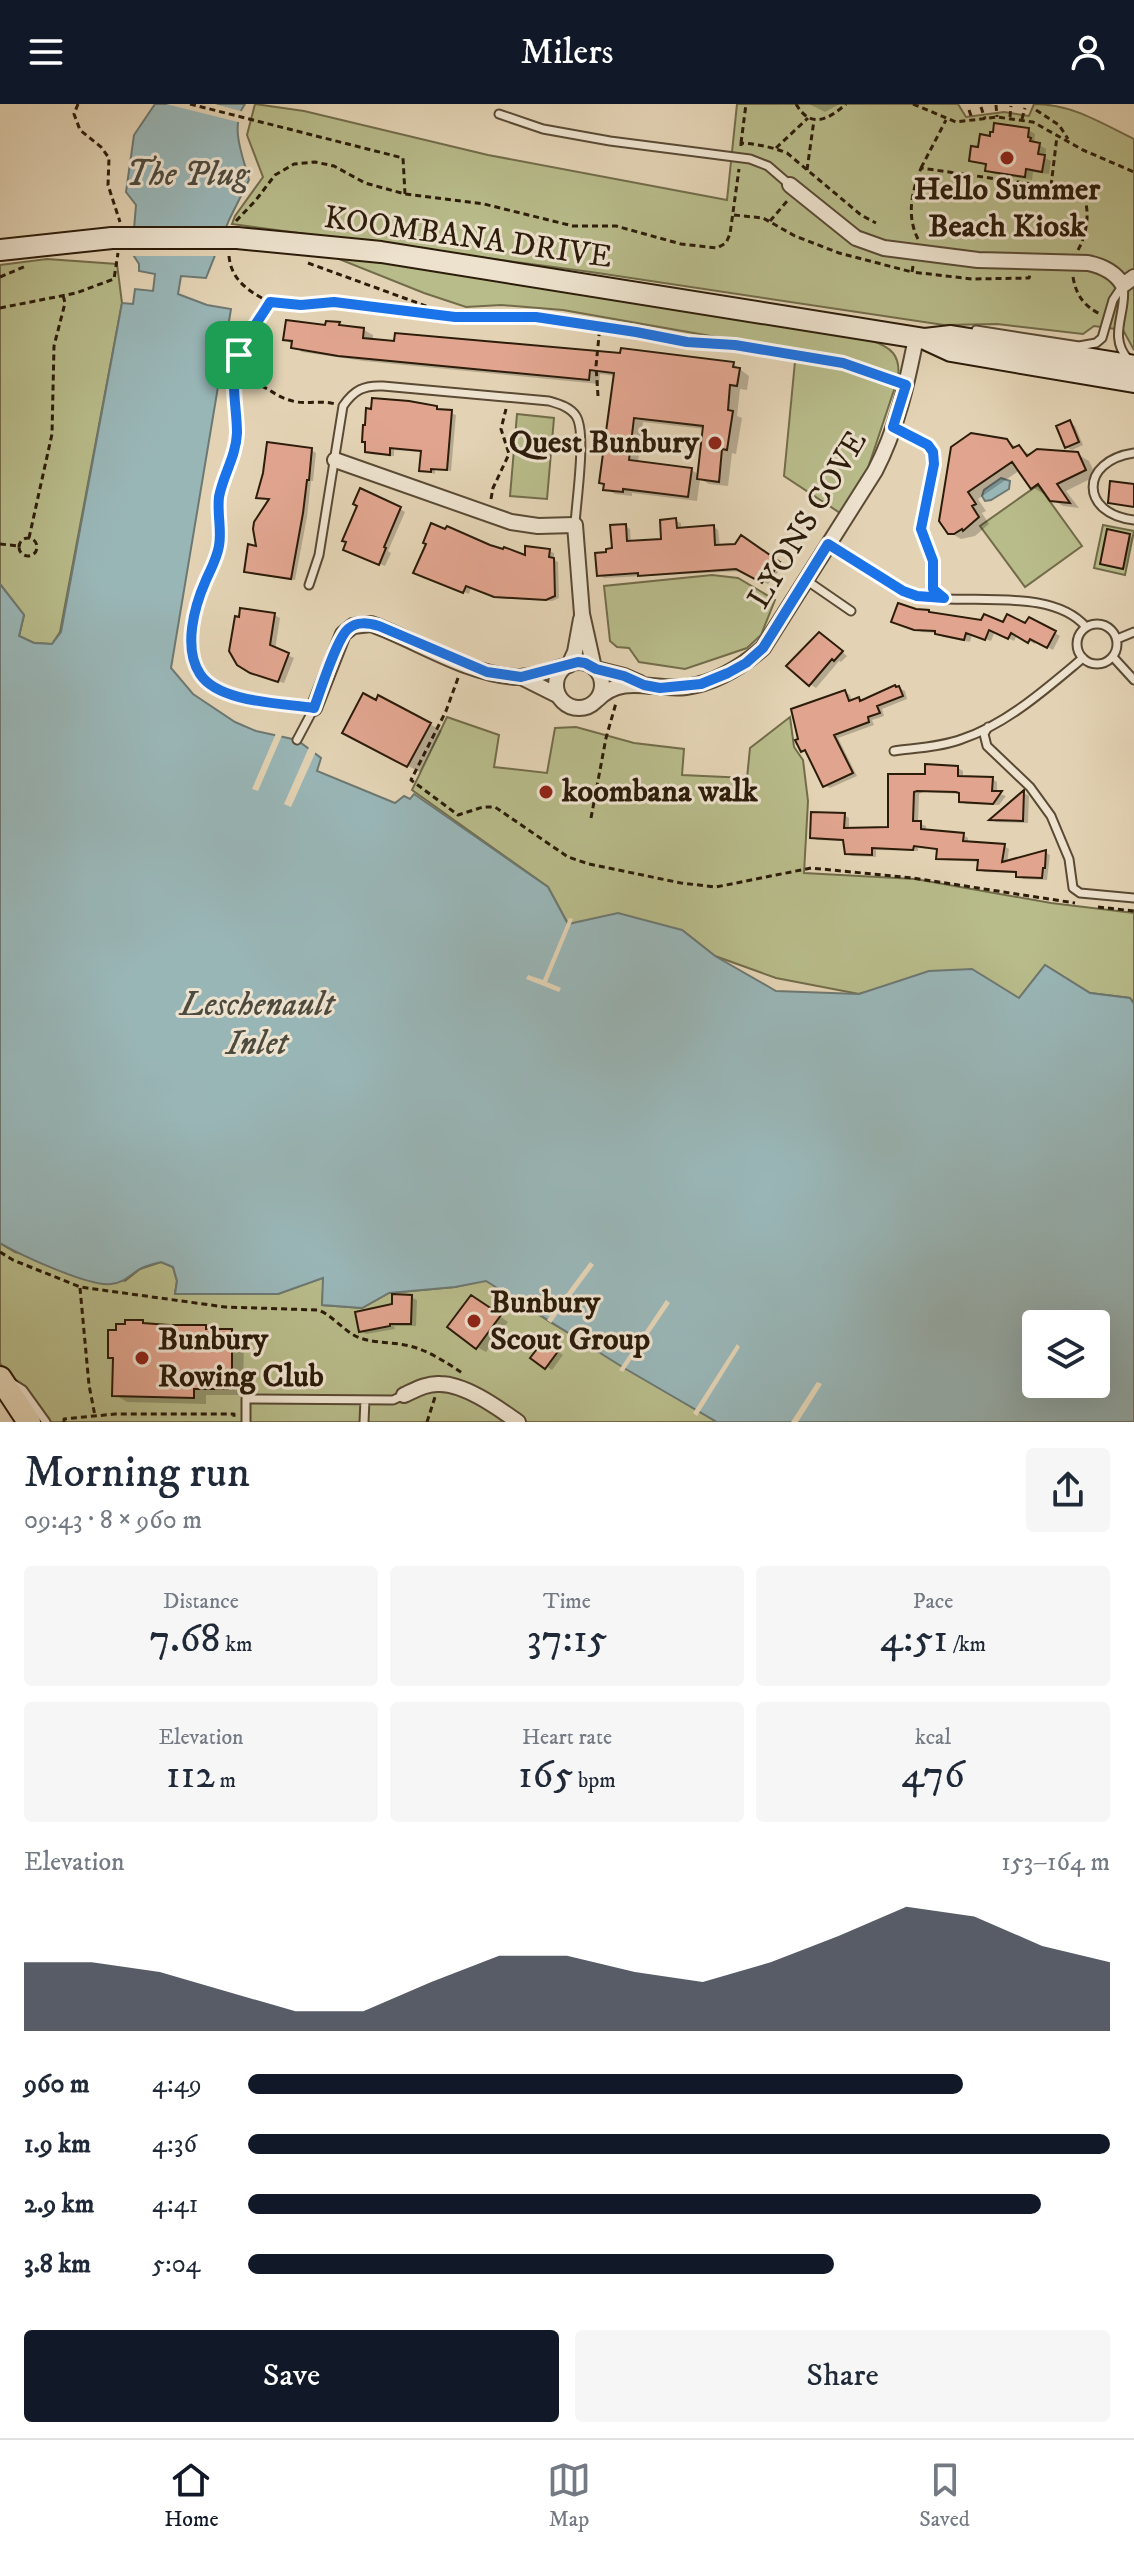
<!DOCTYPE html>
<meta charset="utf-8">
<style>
body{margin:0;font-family:"IM FELL DW Pica",serif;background:#f6f6f7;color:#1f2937;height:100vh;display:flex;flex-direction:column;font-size:30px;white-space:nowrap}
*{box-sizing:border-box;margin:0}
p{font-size:26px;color:#747a83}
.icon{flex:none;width:44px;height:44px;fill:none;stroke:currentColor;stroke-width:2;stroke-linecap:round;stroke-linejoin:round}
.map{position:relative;height:1318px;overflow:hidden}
.side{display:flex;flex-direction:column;background:#fff;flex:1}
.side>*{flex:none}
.fabs{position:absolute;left:1022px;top:1206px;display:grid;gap:16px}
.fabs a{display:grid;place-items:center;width:88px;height:88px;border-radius:8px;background:#fff;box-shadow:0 8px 32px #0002;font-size:40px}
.pin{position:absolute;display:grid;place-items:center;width:68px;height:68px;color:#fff;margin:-34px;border-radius:16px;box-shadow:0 4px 12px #0006}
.round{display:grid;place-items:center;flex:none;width:84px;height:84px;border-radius:8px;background:#f6f6f7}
.summary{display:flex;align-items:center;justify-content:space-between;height:136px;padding:0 24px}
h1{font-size:44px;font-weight:600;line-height:60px}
.metrics{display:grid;grid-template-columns:repeat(3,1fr);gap:12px;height:136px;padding:8px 24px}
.metrics div{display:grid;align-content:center;border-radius:8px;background:#f6f6f7;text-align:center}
.metrics b{font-size:40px;font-weight:600}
.metrics small{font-size:22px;font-weight:400}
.metrics p{font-size:22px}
.chart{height:224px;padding:16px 24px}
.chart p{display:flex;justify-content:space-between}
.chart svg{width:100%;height:144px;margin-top:8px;fill:#111827;opacity:.7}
.button{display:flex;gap:16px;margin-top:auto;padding:16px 24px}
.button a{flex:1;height:92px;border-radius:8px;background:#111827;color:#fff;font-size:32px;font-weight:600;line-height:92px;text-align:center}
.button a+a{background:#f6f6f7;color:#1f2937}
ul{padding:0 24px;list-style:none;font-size:26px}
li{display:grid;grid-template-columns:128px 96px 1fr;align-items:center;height:60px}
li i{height:20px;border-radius:10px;background:#111827}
header{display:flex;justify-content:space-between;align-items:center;height:104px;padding:0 24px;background:#111827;color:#fff;font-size:36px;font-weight:600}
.tab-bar{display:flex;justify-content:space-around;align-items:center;height:112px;border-top:2px solid #e0e1e3;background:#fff;font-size:22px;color:#747a83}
.tab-bar a{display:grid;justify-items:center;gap:4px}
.tab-bar .active{color:#111827}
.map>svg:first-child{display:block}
.green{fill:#b8bb8a;stroke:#726c4a;stroke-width:2}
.water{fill:#99b6b7;stroke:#6d7872;stroke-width:2;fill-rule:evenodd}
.pier{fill:#e3d3b4}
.shadow{fill:#0003;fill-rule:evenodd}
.building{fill:#e1a58f;stroke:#2c1c0a;stroke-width:2}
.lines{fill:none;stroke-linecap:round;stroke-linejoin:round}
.service-casing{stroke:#5a4a34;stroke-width:11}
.minor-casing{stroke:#5a4a34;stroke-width:18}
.secondary-casing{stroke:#2c1c0a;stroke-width:24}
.primary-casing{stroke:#2c1c0a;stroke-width:26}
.path{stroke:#2c1c0a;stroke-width:3;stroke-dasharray:6 4;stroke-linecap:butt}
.service{stroke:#ede2ce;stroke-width:7}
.minor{stroke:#ede2ce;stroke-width:14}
.secondary{stroke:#ede2ce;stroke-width:20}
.primary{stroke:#e3d3b4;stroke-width:22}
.secondary-bridge-casing{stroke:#2c1c0a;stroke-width:24;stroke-linecap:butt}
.secondary-bridge{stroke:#ede2ce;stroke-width:20}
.route-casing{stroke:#fff;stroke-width:16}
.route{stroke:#1a73e8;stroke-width:10}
.poi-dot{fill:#8f2418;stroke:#ede2ce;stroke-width:3}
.labels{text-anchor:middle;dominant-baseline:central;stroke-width:6;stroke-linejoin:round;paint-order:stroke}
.poi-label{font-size:32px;font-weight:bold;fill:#2c1c0a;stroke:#ede2ce;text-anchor:start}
.street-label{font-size:32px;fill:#2c1c0a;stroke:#ede2ce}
.water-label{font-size:34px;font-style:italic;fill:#4d4a3e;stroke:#ede2ce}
</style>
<header><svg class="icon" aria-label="menu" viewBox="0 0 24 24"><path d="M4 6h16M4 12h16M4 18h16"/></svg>Milers<svg class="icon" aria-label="person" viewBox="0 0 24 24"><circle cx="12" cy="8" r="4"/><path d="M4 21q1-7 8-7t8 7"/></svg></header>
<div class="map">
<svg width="1134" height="1318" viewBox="0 0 1134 1318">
<rect width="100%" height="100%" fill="#e3d3b4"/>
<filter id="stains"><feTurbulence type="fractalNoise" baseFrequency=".0025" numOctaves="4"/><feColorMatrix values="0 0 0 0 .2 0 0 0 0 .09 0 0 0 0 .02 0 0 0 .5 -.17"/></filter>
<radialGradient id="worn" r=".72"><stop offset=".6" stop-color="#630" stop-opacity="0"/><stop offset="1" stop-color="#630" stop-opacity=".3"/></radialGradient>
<!-- green -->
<path class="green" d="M255,0L304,7L488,51L727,96L737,0H958L966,13L1004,8L1029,12L1034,0C1072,0 1101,19 1134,35V246L1123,226L1094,222L1083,230L997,220L944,221L591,168L232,120L235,112L263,73L247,31Z
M324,149L610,192L718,212L870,236C891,243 901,251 898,274L868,364L840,409L784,372L796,247L563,206L501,201L466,203L424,189Z
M47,155L117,160L122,199L60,528L52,540L34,539L19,532L24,511L0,480V161Z
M517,310L554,314L547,395L510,392Z
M1038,381L1082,442L1025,483L980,422Z
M1103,421L1134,427L1125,471L1094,464Z
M712,471L738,474L775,496L761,531L747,544L685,565L639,558L629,544L617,543L610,537L604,482Z
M447,613L499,631L494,663L547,669L555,624L576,623L634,639L684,645L682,671L747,674L750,644L790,613L794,643L803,656L808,697L804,769L915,775L1051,799L1134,809V899L1130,894L1090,889L1045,861L1019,894L894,880L859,890L776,874L715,852L682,826L568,820L548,783L412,686Z
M0,1139L15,1148L125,1177L140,1165L161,1158L173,1163L177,1177L175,1189L278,1190L324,1173L322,1201L362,1204L389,1189L455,1183L486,1176L550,1218L717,1318H42L0,1259Z"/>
<!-- water -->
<path class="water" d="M155,0H245C229,22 243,52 249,76L229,116L206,174L181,172L178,190L207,201L231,205L171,564L193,590L235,618L256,627L297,636L321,654L317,667L395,699L404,692L410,695L414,690L548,783L568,820L618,809L682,826L715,852L776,887L859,890L929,867L972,865L1019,894L1045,861L1090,889L1130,894L1134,900V1318H717L624,1264L486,1177L455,1183L389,1189L362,1204L322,1201L323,1174L278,1190H175L177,1177L173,1163L161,1158C154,1160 145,1162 138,1166C128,1173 122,1179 111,1180C89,1183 21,1151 0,1139V480L24,511L19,532L34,539L52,540L61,528L122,199L133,200L135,185L153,187L155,170L139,167V160L132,149L136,101L126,88L134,31ZM1036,1220H1096V1280H1036Z
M1001,374L1010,377L1009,385L991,396L985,397L982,392L984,386Z"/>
<!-- pier -->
<path class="pier" d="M166,0H215L244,8L242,19Z
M130,125H229L219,152H129Z
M277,627L283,629L258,687L252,685Z
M310,641L317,645L291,703L284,700Z
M569,814L573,815L547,878L561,884L559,888L526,875L528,871L543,876Z
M590,1158L594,1161L551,1219L547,1216Z
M666,1196L670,1199L623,1268L619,1266Z
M737,1240L740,1243L697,1312L693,1309Z
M817,1278L822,1280L798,1318H791Z"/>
<!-- shadow -->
<path class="shadow" d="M809,0H808H840L825,8Z
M1028,26L1035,30L1034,38L1046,45L1045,54L1051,57L1049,70L1033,68L1032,76L994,70L987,66V62L971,56L992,34Z
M339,220L348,224L364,226L373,231V237L733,260L749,272L747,286L740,285L737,312L742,314L736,350L732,349L728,382L709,380L700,375L697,397L632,389V392L615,390L606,385L616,272L600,270L599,280L364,257L302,248L285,235ZM643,318L705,325L700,371L691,366L638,359Z
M436,304L456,311L451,367L435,366V370L421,366L423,348L394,346V352L371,350L367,347Z
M1070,319L1075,322L1083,341L1072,346L1066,343Z
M1006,337L1031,351L1077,350L1089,357L1096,372L1066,387L1079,404L1063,402L1051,395L1046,388L1044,390L1032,383L1020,366L978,395L986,407L982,409L989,420L975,432L961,435L949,428L941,417Z
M311,346L316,349L313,377H311L307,413L295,476L251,470L246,467L258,444L270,396L258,393Z
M400,405L405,408L388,447L391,449L385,462L351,448Z
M676,417L681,419V426L714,423L718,426L720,443L736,442L741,434L783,462L768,480L743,467L604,474L599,471L625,422L630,425L631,439L663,437Z
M1109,427L1132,433L1125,465L1104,460Z
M489,443L527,454L549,447L554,449V456L558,458L559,494L552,497L500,494L471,483L469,490L420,471Z
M916,507L1004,520L1026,522L1030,515L1060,532L1053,546L1036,537L1035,540L1017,531L1014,537L995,527L991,537L972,530L970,538L943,533L937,529L922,528L899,520Z
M274,511L280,514L275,546L294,554L284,579L258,571Z
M825,533L847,552L841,558L839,557L816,584L810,580Z
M899,584L905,587L907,595L882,605L884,612L872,616L874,621L838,634L857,672L830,684L824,681L808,650L802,646L845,588L850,591L852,597L858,595L863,598Z
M430,620L442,627L420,668L356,635Z
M958,664L963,667V674L992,675L997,678V689L1006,692L999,701L966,700L961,697V690L923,688L919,690L918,719L926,722V728L963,731L968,734V739L1004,742L1009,745L1007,759L1045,748L1050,751L1047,776L1023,775L1018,769L984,768L979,765V758L943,756L938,753L939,746L918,744V747L876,746V753L852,752L847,749L845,737L817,736L812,733L844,711L849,714V726L890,725V672H927Z
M1024,689L1029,692L1028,719L996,718L992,716Z
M411,1193L417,1196L416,1222H394L395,1225L366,1230L360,1227L394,1202Z
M480,1198L508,1218L486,1248L477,1243Z
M142,1218L148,1222L206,1223L212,1227H231L244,1234L243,1286H240V1291H206V1300L127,1298L114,1290Z
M550,1242L563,1251L552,1266L533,1253Z"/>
<!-- building -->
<path class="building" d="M994,19L1029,24L1028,33L1031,34L1030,37L1040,39L1038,50L1045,51L1042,68L1026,65L1025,73L985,67L986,60L969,57L971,42L978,43L980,30L990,32V28H993Z
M286,216L325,221L326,217L340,218L339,221L364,224L363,234L394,237L395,229L620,249L621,244L734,258L733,263L740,264L737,282L730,281L728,306L733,307L727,346L722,345L719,378L697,375L703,322L634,314L629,356L692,364L688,393L623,385V388L603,386L604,380L599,379L614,269L590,266L589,276L338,252L291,244L292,237L283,236Z
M372,294L409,297L437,302V305L452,306L447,366L431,365V368L419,367L421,347L390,344V351L365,348V338H362L363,321H365L366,304L371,305Z
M1070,316L1079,338L1065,344L1056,322Z
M971,329L1007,335L1013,344L1019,341L1027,352L1037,345L1078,348L1086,366L1057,380L1070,399L1050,397L1038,380L1031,385L1012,358L968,388L976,400L972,402L979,413L963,427L962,425L954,430H948L939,417L951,343Z
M267,338L312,344L309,376H307L303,409L291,475L244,468L248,440L256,442L253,425L254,418L269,395L256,394L263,369Z
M1110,377L1134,380V403L1108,399Z
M360,384L401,403L384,443L386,444L379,461L343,446L346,438L342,437L357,402L353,400Z
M676,414L677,424L714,421L715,441L735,440L741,431L780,458L770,473L767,471L762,479L736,465L638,472V469L597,472L595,449L606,448V445L612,444L610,421L626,420L627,437L661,435L660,416Z
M431,419L445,425L447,422L490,441L503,445L504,443L525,451V442L550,445L549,453L554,454L555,492L546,496L494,493L466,482L463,489L413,469L426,440L423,439Z
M1107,425L1130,430L1123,465L1100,460Z
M898,499L916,505L929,506V508L981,516L984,510L1003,518L1007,510L1025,519L1029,513L1056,527L1047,544L1030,535L1028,539L1011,529L1008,535L989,526L985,536L966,529L964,536L935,530V527L914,526L891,518Z
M240,504L275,509L270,541L289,549L278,578L250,569L237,561L229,547L235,512L239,513Z
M819,528L843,547L834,557L832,555L809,582L786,562Z
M895,581L896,583L899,582L903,592L877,602L880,609L868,613L869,618L834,631L853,669L823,683L805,646L801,648L795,636L798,635L791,605L845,586L849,597L859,593L860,597Z
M363,589L376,596L378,591L431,619L407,663L342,629Z
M925,660L958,662V672L993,673L992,687H1002L993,700L959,698V689L956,688L917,687L914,688L913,717H921V725L964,729L963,737L1005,740L1002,758L1046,746L1045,764H1043L1042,774L1016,773V768L977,766L978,756L936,755L937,745L914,742L913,746L872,744V751L845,750L843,736L810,734L811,708L845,709L844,724L888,723V670H925Z
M1024,686L1023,717L989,716Z
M392,1190L412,1191L411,1220H390V1222L359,1228L355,1208L392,1200Z
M471,1191L501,1211L476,1245L447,1223Z
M125,1216H143V1219L169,1221H206V1225H232V1280H229L228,1285H194V1294L112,1292L113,1254H108V1226H116V1220H125Z
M544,1236L559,1246L545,1265L530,1254Z"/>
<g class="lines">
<!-- service casing -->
<g class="service-casing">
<path id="service" d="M499,10L543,25L610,37L750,55L768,62L790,81
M1123,181C1128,207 1107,232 1128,255
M976,226L1079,242L1096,239L1102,234L1113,196L1123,181
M893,323L928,341L933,348L934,360L921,425L933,457V485L943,493
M1134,349C1079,357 1080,410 1134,416
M828,440C849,453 892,485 913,491C963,503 1050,481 1086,523
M806,476L851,507
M309,481L319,451L343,302C354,286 364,281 383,282L549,297C559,300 570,303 576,312C587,329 576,398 575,421
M1077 540a20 20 0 1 1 40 0a20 20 0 1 1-40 0Z
M1117,535L1134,528
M1113,553L1134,576
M988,623L984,630L987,642L1030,683L1051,712L1069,755L1073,784L1080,789L1134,794
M297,636L314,604
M894,647C916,644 941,643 962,635C1007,620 1047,584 1083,554
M12,1279L23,1286L46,1318
M246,1318V1295L393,1296L404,1291
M364,1318L365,1296"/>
</g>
<!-- minor casing -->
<g class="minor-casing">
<path id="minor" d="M790,81L856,134L884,144L978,156L1088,159C1103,162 1115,168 1123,181L1134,173
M335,356L511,418L538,422L575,421L582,510L594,564
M556 581a23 23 0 1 1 46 0a23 23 0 1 1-46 0Z
M569,561L575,548L581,515
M596,565L624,572L640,579
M521,573L559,592
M597,596C622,569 654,587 686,583C715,579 740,564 763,544L875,367C897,325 907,279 916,234
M314,604L343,530L353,522L371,520C416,536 468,571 517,573C533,573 551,566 566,562
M404,1291C415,1286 427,1279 440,1280C465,1280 498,1304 518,1318"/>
</g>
<!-- secondary casing -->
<g class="secondary-casing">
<path id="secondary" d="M237,134L381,148L925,235L951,247L1134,278
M0,146L112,134
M925,235L951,232L1134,262"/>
</g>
<!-- primary casing -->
<g class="primary-casing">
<path id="primary" d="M0,1274L29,1318"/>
</g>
<!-- path -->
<path class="path" d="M78,0L74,10L80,26L101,43L109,54L108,81L120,118
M190,0L403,54L405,90
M796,0C811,26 829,15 846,0
M913,0L956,18L997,13L1033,18L1083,46L1134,68
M996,1L997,13
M981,3L985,15
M969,6L973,17
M1036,6L1059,21L1068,35
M1010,13L1011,2
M1022,15L1025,4
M741,39L746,0
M741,42V39C757,40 772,43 787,49L861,111L876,119
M776,44L808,14
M921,64L946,16
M807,66L814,16
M1051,82L1057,32
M734,111L763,114L795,132L839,149L912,168
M236,117L256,96L275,71L294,60L315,58L334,62L365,79L405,90L484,100L573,122H616L681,140L717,144L726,139L730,130L739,65
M770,117L788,96
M918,135C906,111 912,88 921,64L1080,87C1092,101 1087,131 1078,146
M229,152C231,176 249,188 270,198L239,251L232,284L237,326L236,342L219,395V442L204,479L193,516L191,537L192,552L199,569L216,586L227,591L302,602
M308,159L448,210
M913,162L912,168L972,175L1029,174L1030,171
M0,173L26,162
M1073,173C1076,191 1084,202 1100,210
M270,198L301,201L334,198L387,206L455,213H536L636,228L687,238L735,241L843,259L894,276
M0,204L76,189L114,175L118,149
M232,284C270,273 265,292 297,298C310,300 322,296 335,300
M598,292L596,262L600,222
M491,395L493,384L509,350L501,325L506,305
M19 443a9 9 0 1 1 18 0a9 9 0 1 1-18 0Z
M29,434L52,330L54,242L65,199L63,191
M0,440L19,442
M458,574L446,607L411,676L458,711L483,703H495L568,753L589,760L681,779L716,783L811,764L913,774L1075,799
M591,714L606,634L616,599
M1098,803L1134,807
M0,1148L13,1156L80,1183L225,1203L318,1206C334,1212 344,1228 360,1234C375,1239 390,1238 405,1241C424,1244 446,1258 462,1269
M80,1184L89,1281L95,1312
M64,1318V1315L115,1310H234V1314
M427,1318L435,1293"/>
<!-- service -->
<use href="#service" class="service"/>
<!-- minor -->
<use href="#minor" class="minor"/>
<!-- secondary -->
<use href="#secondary" class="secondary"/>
<!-- primary -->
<use href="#primary" class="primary"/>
<!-- secondary-bridge casing -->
<g class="secondary-bridge-casing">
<path id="secondary-bridge" d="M112,134H237"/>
</g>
<!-- secondary-bridge -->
<use href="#secondary-bridge" class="secondary-bridge"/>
</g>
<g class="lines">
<!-- route casing -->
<g class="route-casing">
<path id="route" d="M270,198L301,201L334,198L455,213H536L636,228L687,238L735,241L843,259L906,281L893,323L928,341L933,348L934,360L921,425L933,457V485L944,494L917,492L903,487L828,440L763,544L746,559L728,569L701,580L660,584L644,581L624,572L596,565L585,559L578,558L521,573L487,568L379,522C368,519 357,517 348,525C337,534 320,588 314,604C282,599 219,599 200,570C183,544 194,503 206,476C211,465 217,454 219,442C222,426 217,410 219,393C223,371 236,353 237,329C237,302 229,277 239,250C246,232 260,215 270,198Z"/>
</g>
<!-- route -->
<use href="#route" class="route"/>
</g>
<!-- markers -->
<g class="poi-dot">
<circle cx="1007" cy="54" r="8"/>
<circle cx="715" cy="339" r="8"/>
<circle cx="546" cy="688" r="8"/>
<circle cx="474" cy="1217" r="8"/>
<circle cx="142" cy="1254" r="8"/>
</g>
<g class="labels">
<!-- poi labels -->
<g class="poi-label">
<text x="1007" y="86" text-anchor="middle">Hello Summer<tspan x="1007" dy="37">Beach Kiosk</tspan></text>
<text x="699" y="339" text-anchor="end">Quest Bunbury</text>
<text x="562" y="688">koombana walk</text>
<text x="490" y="1199">Bunbury<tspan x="490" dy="37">Scout Group</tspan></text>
<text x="158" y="1236">Bunbury<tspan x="158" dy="37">Rowing Club</tspan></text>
</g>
<!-- street labels -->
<g class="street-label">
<text transform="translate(468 134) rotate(8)">KOOMBANA DRIVE</text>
<text transform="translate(808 416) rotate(-59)">LYONS COVE</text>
</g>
<!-- water labels -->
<g class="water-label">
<text x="187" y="71">The Plug</text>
<text x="257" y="901">Leschenault<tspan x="257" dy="39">Inlet</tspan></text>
</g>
</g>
<rect width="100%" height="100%" filter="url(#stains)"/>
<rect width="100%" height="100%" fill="url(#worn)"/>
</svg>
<div class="fabs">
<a><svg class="icon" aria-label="layers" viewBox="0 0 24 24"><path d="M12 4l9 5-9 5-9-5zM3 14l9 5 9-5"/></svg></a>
</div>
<div class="pin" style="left:239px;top:251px;background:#1e9e55"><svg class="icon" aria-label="arrive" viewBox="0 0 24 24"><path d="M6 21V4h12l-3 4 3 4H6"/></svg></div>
</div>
<section class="side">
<div class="summary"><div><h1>Morning run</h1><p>09:43 · 8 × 960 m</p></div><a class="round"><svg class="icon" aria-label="share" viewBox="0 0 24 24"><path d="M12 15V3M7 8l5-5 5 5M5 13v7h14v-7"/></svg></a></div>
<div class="metrics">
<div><p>Distance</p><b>7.68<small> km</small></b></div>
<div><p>Time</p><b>37:15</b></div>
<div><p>Pace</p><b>4:51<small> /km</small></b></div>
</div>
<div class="metrics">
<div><p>Elevation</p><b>112<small> m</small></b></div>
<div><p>Heart rate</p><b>165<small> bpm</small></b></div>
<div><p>kcal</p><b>476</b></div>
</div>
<div class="chart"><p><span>Elevation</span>153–164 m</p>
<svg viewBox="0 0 160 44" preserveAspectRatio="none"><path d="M0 44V23L10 23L20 26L30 32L40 38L50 38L60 29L70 21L80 21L90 26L100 29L110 23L120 15L130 6L140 9L150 18L160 23V44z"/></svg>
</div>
<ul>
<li><b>960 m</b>4:49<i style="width:83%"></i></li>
<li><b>1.9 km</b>4:36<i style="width:100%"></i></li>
<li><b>2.9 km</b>4:41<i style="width:92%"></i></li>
<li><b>3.8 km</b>5:04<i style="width:68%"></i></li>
</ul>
<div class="button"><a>Save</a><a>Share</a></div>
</section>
<nav class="tab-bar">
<a class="active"><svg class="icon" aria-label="home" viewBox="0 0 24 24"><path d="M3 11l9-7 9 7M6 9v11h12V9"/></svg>Home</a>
<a><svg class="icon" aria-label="map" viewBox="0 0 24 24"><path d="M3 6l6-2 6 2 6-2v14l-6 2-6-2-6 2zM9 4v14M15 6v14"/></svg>Map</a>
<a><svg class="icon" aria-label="saved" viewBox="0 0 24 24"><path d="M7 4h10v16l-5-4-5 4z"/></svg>Saved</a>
</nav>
